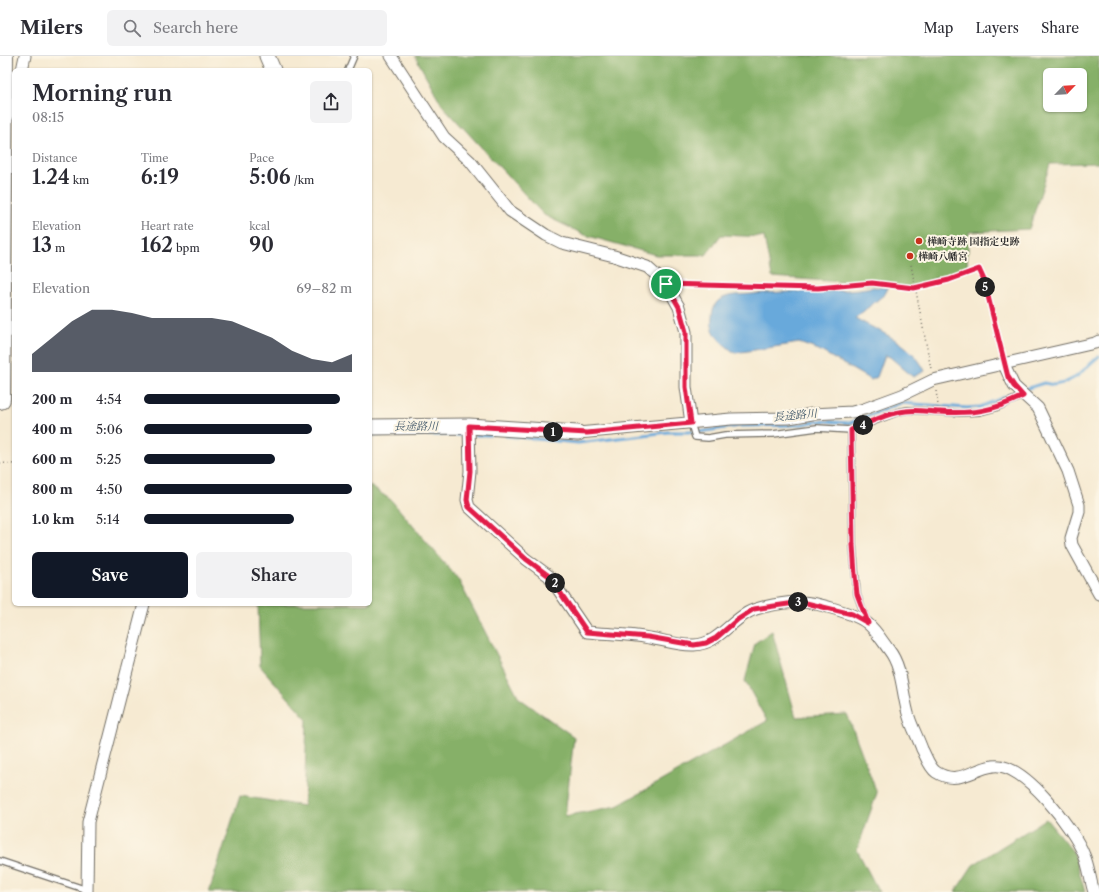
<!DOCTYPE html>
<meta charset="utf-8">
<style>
body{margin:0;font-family:"Libre Caslon Text","Noto Serif JP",serif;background:#f2f2f3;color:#2b2b33;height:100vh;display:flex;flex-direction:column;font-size:15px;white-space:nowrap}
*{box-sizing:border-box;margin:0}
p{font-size:13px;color:#7c7c81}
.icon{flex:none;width:22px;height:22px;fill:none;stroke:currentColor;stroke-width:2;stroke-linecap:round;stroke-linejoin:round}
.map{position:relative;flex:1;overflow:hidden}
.side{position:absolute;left:12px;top:12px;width:360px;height:538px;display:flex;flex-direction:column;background:#fff;border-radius:6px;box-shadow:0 1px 3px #0004}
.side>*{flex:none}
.needle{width:26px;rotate:65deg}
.tools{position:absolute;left:1043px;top:12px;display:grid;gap:8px}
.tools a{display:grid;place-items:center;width:44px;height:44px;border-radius:6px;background:#fff;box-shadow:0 1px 3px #0004;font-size:20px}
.pin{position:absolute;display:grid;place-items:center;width:34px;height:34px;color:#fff;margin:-17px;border:2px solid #fff;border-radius:50%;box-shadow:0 1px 4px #0007}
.km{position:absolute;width:20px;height:20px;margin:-10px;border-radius:50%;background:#222;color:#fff;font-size:11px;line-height:20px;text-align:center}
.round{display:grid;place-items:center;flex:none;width:42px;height:42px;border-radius:6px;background:#f2f2f3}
.summary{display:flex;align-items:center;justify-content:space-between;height:68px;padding:0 20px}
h1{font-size:22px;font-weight:600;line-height:30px}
.metrics{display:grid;grid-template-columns:repeat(3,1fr);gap:6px;height:68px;padding:4px 20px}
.metrics div{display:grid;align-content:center}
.metrics b{font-size:20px;font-weight:600}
.metrics small{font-size:11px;font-weight:400}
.metrics p{font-size:11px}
.chart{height:112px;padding:8px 20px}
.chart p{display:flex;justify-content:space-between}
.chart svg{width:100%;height:72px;margin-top:4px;fill:#111827;opacity:.7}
.primary-button{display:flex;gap:8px;margin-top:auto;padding:8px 20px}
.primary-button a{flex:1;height:46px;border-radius:6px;background:#111827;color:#fff;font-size:16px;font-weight:600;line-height:46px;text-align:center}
.primary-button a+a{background:#f2f2f3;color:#2b2b33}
ul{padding:0 20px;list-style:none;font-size:13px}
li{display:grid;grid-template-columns:64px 48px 1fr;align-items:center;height:30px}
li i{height:10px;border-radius:5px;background:#111827}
header{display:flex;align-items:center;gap:24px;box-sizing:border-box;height:56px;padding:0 20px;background:#fff;border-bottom:1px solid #e1e1e2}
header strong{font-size:19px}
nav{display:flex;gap:22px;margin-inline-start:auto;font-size:14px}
.search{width:280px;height:36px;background:#f2f2f3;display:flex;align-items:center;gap:10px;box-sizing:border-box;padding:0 14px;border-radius:6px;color:#7c7c81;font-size:15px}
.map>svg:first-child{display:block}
.forest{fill:#86b068;stroke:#586e4a;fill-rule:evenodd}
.water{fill:#67a9db;stroke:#496a83}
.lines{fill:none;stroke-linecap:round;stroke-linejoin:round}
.stream{stroke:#67a9db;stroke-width:3}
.lane-casing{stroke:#726e65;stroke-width:8}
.street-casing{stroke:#726e65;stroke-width:13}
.secondary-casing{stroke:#726e65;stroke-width:17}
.highway-casing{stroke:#726e65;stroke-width:22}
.path{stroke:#726e65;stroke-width:1.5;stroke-dasharray:1 3;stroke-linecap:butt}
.lane{stroke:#fff;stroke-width:5.5}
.street{stroke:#fff;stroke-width:11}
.secondary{stroke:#fff;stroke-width:15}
.highway{stroke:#fff;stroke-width:20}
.route-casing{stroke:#fff;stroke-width:8}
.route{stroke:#e11d48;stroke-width:5}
.poi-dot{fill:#c8321e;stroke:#fcf5e5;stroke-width:1.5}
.labels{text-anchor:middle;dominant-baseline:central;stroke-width:4;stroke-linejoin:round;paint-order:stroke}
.poi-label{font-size:10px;font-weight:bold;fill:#2b2b2b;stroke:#fcf5e5;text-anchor:start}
.water-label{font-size:11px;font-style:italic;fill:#405769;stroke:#fcf5e5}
</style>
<header>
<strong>Milers</strong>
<div class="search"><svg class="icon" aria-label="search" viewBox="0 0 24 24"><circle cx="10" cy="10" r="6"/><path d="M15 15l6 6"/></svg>Search here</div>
<nav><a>Map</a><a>Layers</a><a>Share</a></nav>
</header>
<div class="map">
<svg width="1099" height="836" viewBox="0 0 1099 836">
<rect width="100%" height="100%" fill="#fcf5e5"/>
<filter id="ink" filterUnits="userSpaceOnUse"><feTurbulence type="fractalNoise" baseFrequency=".025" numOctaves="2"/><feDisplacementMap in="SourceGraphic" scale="8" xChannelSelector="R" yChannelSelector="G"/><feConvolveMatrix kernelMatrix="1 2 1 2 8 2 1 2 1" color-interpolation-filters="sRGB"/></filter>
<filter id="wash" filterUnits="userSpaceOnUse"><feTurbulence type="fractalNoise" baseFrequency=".012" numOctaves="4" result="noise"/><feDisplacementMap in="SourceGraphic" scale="16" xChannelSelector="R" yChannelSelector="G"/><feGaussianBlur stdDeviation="0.9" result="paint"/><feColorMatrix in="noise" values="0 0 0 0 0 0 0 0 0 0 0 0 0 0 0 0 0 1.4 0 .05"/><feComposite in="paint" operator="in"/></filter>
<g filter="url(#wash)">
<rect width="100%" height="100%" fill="#f6ead2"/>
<!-- forest -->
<path class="forest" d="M415,0H1099V107L1050,108L1029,173L969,176L967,211L911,231L772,221L764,181L721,179L706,199H656L585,179L544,159L442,49ZM1050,19H1080V49H1050Z
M370,430L391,444L458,523L519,642L574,681L565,760L617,750L767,665L745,625L755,587L772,575L796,661L847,658L877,737L857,794L879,836H209L240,740L304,750L307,663L260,610L258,548H370Z
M1046,763L1074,797L1085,836H955L973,809Z"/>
<!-- water -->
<path class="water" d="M874,231L888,232L885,238L855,262C881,277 911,286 925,315L913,321L890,301L885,299L877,321L871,324L819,294L799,287L735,297C723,288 709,278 712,261C712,254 715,246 721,243C729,238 743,239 752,238C792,234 833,238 874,231Z"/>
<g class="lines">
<!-- stream -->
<path class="stream" d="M1022,334L1044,327L1054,329L1064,327L1076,321L1099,300
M370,379H461
M476,379H490
M506,380L578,387L668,376H699L739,370L798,369L819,365L850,367L901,347L967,352L980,351L1017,336"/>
</g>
</g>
<g filter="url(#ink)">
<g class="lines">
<!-- lane casing -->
<g class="lane-casing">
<path id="lane" d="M348,14L354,0
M691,367L695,381L708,382L725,379L773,378L817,372L851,374L898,356L908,354L959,357L980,356L995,352L1023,340
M851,374L853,489L857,538L867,566
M0,805L87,834"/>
</g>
<!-- street casing -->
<g class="street-casing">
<path id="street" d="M391,0L444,81L470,105L510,155L546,179L562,187L614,200L647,211L666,228L679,251L686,276V331L691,367
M22,14L25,0
M6,65L14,47
M1004,309L1014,330L1038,352L1068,415L1079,449V456L1071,482L1072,489L1099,538
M469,370L470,415L467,444L469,451L526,503L549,520L587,576C607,578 629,578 649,582C664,584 679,590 694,589C717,588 728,568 747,557C759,550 787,546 801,546C816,546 856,558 867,567C875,573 883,586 889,594C903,612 902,639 909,661C912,671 918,682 922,693C926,700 929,711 936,716C958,730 972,713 993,710C1023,705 1074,773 1084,799C1089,810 1090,824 1094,836
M578,377L731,363L789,362L812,358L852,356L864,353L902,339L933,324L1095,287L1099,285
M87,836L88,766L144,548"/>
</g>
<!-- secondary casing -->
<g class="secondary-casing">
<path id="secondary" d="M267,0L273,14
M0,276L14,272
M370,371L469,370L578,377"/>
</g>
<!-- highway casing -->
<g class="highway-casing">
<path id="highway" d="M0,343L3,0"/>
</g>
<!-- path -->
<path class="path" d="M911,209L931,313
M678,228L818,232L872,227L914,231L949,224L979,213L984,224L1001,297
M936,335L938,349
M0,407L14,408"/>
<!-- lane -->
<use href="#lane" class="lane"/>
<!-- street -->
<use href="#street" class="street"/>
<!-- secondary -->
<use href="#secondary" class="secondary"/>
<!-- highway -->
<use href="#highway" class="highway"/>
</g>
</g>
<g class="lines" filter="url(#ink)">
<!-- route casing -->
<g class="route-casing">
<path id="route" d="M979,213L984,224L1008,321L1014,330L1023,340C993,355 973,358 940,356C929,356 917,353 906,355C887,357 869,367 851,374L853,489L855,519L857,538L868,567L852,558L802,546L754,553L737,564L716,582L706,587L694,589L648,581L587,576L549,520L526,503L469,451L467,444L470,415L469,370L587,377L691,367L686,331V276L679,251L666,228L818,232L872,227L914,232L949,224Z"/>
</g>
<!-- route -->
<use href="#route" class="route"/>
</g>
<!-- markers -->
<g class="poi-dot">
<circle cx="919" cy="185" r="4"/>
<circle cx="910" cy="200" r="4"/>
</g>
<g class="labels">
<!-- poi labels -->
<g class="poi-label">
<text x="927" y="185">樺崎寺跡 国指定史跡</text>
<text x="918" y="200">樺崎八幡宮</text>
</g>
<!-- water labels -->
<g class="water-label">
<text transform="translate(795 359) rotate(-5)">長途路川</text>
<text x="416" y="370">長途路川</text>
</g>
</g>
</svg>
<div class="tools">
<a><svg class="needle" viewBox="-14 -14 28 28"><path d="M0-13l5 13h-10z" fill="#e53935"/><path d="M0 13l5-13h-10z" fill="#7c7c81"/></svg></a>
</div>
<div class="pin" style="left:666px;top:228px;background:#1e9e55"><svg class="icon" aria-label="arrive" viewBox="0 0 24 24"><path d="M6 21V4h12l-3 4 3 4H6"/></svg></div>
<b class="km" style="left:553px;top:376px">1</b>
<b class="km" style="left:555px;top:527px">2</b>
<b class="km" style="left:798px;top:546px">3</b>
<b class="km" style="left:863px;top:369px">4</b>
<b class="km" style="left:985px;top:231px">5</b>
<section class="side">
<div class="summary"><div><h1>Morning run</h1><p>08:15</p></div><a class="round"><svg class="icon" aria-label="share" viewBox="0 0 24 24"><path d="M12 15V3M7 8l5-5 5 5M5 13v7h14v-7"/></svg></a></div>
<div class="metrics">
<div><p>Distance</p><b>1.24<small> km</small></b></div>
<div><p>Time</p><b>6:19</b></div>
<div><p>Pace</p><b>5:06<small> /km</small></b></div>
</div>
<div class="metrics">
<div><p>Elevation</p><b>13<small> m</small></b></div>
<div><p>Heart rate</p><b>162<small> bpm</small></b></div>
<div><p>kcal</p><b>90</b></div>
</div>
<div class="chart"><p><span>Elevation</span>69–82 m</p>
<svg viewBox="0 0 160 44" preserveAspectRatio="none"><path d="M0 44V33L10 23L20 13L30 6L40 6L50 8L60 11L70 11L80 11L90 11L100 13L110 18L120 23L130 31L140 36L150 38L160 33V44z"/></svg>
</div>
<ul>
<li><b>200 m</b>4:54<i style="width:94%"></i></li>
<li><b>400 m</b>5:06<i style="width:81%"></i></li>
<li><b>600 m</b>5:25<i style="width:63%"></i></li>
<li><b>800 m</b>4:50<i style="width:100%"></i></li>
<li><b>1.0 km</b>5:14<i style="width:72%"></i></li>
</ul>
<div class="primary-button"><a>Save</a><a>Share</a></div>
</section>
</div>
